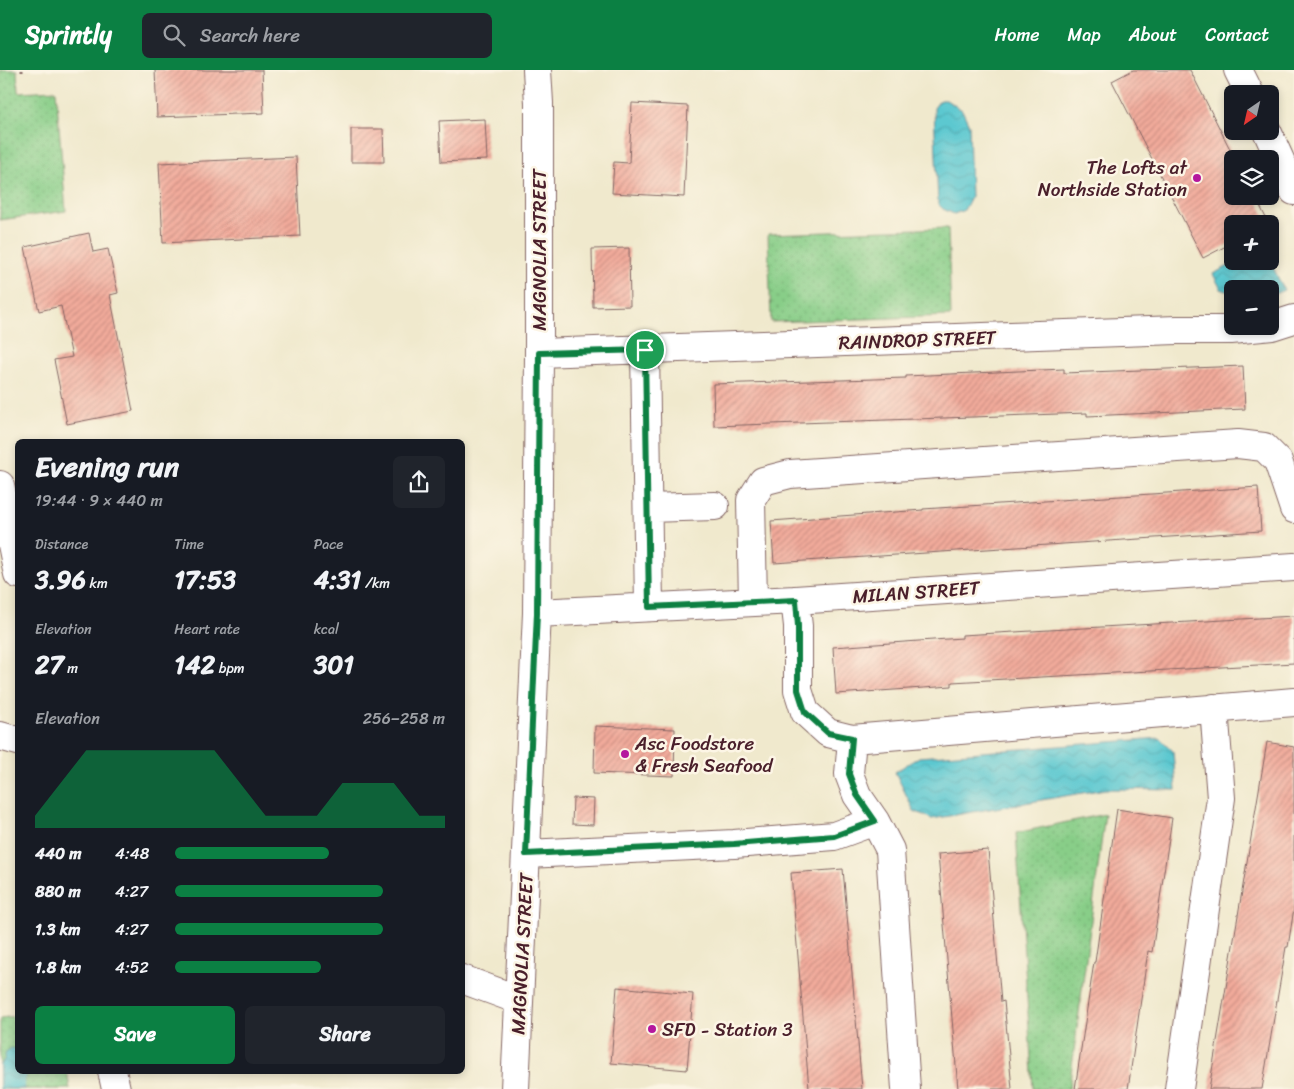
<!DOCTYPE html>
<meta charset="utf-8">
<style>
body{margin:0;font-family:Sriracha,sans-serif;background:#20242c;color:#f1f3f6;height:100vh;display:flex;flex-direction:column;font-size:19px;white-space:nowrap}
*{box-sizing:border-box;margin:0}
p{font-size:16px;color:#9ea1a6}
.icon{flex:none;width:28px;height:28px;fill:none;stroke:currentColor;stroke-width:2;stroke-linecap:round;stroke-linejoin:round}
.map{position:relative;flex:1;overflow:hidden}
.panel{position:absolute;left:15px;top:369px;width:450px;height:635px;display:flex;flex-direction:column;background:#171b24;border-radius:8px;box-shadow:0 2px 8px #0003}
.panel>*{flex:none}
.needle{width:32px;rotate:214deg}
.tools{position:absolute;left:1224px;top:15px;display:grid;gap:10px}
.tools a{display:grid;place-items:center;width:55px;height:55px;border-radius:8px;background:#171b24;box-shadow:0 2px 8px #0003;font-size:25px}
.pin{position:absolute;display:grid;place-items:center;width:42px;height:42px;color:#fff;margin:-21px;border:2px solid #fff;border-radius:50%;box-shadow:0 1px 5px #0007}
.round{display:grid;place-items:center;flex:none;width:52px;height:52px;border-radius:8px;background:#20242c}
.overview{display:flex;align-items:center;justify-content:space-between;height:85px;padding:0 20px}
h1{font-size:28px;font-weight:700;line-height:38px}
.stats{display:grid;grid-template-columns:repeat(3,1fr);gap:8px;height:85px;padding:5px 20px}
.stats div{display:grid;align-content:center}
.stats b{font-size:25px;font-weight:700}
.stats small{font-size:14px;font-weight:400}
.stats p{font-size:14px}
.chart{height:140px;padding:10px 20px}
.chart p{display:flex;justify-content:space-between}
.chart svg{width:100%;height:90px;margin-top:5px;fill:#0b8043;opacity:.7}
.action{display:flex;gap:10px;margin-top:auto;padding:10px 20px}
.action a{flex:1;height:58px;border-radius:8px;background:#0b8043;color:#fff;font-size:20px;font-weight:700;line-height:58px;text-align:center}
.action a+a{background:#20242c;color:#f1f3f6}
ul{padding:0 20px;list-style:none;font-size:16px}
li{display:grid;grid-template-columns:80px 60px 1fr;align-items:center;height:38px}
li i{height:12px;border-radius:6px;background:#0b8043}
header{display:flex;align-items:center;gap:30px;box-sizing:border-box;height:70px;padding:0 25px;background:#0b8043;color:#fff}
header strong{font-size:24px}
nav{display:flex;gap:28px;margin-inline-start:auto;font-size:18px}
.search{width:350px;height:45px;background:#20242c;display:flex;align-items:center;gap:12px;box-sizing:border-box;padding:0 18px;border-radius:8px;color:#9ea1a6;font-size:19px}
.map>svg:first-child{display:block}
.grass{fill:url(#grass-dots);stroke:#69765a}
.water{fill:url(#water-waves);stroke:#52747e}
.building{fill:url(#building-hatch)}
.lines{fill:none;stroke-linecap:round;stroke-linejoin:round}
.minor-casing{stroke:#846664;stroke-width:30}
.major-casing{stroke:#846664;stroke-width:30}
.path{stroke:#846664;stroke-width:3;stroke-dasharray:4 4;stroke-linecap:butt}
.minor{stroke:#fff;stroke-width:28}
.major{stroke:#fff;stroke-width:28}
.route-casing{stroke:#fff;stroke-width:10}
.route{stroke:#0b8043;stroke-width:6}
.poi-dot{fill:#b5179e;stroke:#fcf5e5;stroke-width:2}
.labels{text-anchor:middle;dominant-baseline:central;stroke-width:5;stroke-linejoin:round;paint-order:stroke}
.poi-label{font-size:19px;fill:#4a1f2b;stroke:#fcf5e5;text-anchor:start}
.street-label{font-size:19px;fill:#4a1f2b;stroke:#fcf5e5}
</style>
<header>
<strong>Sprintly</strong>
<div class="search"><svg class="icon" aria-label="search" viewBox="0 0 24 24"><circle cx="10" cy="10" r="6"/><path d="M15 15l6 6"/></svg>Search here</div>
<nav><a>Home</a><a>Map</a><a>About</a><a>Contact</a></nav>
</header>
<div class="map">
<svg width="1294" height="1019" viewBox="0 0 1294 1019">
<defs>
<pattern id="grass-dots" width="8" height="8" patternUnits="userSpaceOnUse" patternTransform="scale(1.25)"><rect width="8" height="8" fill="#88ce88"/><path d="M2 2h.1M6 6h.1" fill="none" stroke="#77b076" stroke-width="1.8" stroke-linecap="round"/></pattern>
<pattern id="water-waves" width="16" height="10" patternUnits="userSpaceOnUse" patternTransform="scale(1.25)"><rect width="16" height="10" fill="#5bc8d0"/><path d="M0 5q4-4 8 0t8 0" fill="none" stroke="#51abb3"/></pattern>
<pattern id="building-hatch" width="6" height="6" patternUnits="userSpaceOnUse" patternTransform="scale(1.25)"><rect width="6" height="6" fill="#f2ab9b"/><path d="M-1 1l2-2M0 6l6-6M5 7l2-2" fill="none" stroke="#c68b7f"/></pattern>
</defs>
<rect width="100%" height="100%" fill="#fcf5e5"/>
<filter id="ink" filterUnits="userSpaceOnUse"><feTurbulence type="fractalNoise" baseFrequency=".02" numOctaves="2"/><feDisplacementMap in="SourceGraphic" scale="10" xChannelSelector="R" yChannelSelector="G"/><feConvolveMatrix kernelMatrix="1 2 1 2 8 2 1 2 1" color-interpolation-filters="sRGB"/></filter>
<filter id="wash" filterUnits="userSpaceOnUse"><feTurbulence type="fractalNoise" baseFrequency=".0096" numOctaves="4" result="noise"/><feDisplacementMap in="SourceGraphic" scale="20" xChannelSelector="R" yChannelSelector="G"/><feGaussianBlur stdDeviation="1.12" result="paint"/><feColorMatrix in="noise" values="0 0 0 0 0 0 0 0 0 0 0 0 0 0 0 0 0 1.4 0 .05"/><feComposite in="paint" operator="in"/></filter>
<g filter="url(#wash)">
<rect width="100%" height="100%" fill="#f0e9cd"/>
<!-- grass -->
<path class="grass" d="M0,0H17L18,22L56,20L66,141L0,150Z
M948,158L951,246L771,252L768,164Z
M1105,744L1069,1019H1033L1016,763Z
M17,946L18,1001H67L70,1019H0V948Z"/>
<!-- water -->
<path class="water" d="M940,30H946L962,40L969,55L971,127L964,140L954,144L943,139L938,134L934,38Z
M1239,191H1270L1284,220L1270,226V219H1232V223L1221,219L1213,204Z
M1160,668L1173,681L1176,720L1105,719L932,749L914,741L895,702L919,687Z
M11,978L17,979L18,1001H26L24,1019H0V995L4,990L6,982Z"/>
<g id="blocks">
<!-- building -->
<path class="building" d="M155,0H262L264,43L157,47Z
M1133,0H1190L1232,83V126H1255L1269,154H1232V173L1203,188L1112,11Z
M632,33L688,36L684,127L612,123L614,92L629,93Z
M485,49L487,90L441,92L439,51Z
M351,59H383L384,92H351Z
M296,87L300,166L163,173L159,93Z
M89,163L93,182L108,179L118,223L110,225L133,341L67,354L54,290L72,287L61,236L39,241L25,177Z
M629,178L630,236L593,237L592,179Z
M1243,296L1245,339L1087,346V343L714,356L713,314L906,308V306L1064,299V303Z
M1258,417L1261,461L774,493L771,451L923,440V439Z
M1294,546V593L952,612V616L836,624L833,577L962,568V565Z
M595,656L675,659L674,706L594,703Z
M1267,672L1294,677V838L1288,877H1286L1262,1019H1209Z
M573,728L594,729L593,755L572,754Z
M1117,739L1172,748L1152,882L1148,881L1128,1019H1075L1094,892H1095Z
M988,780L1001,932L1004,931L1012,1019H958L938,784Z
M843,799L862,1019H809L791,803Z
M617,917L693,924L687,1000L611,993Z"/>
</g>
</g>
<g filter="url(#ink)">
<use href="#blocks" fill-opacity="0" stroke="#846664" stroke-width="1"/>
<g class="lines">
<!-- minor casing -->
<g class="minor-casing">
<path id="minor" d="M1238,0L1250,24
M1267,61L1294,121
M645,280L649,537
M539,283L1177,260H1231L1272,256L1294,249
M648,438L715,436
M795,530L798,556V620L805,642L828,663L852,669L1294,632
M753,532L751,430L763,411L790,404L1238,374L1264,377L1278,391L1294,439
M537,543L795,530L1294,497
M0,666L18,671
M852,669L849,704L857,725L875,751L890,780L906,1019
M527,784L734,774L834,766L875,751
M462,909L519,930
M515,1019L537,543L539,283V33L537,0
M1179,1019L1221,728L1214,638"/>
</g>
<!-- major casing -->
<g class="major-casing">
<path id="major" d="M0,415L18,504
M112,1001L116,1019"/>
</g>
<!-- path -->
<path class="path" d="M22,0V2"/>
<!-- minor -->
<use href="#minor" class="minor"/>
<!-- major -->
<use href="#major" class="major"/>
</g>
</g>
<g class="lines" filter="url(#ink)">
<!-- route casing -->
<g class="route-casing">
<path id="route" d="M645,280L649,537L796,530L798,556V620L805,642L828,663L852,668L849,704L857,725L875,751L834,766L734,774L526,784L537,543L539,283Z"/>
</g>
<!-- route -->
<use href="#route" class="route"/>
</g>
<!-- markers -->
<g class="poi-dot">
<circle cx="1197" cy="108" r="5"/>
<circle cx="625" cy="684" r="5"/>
<circle cx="652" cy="959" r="5"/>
</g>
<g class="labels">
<!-- poi labels -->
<g class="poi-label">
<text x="1187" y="97" text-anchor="end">The Lofts at<tspan x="1187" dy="22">Northside Station</tspan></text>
<text x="635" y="673">Asc Foodstore<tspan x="635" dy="22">&amp; Fresh Seafood</tspan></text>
<text x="662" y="959">SFD - Station 3</text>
</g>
<!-- street labels -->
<g class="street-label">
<text transform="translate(539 180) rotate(-90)">MAGNOLIA STREET</text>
<text transform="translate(917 270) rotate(-2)">RAINDROP STREET</text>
<text transform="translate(916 522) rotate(-4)">MILAN STREET</text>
<text transform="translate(522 884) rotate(-87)">MAGNOLIA STREET</text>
</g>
</g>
</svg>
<div class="tools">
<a><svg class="needle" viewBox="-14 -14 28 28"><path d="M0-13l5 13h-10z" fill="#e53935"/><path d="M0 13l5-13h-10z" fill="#9ea1a6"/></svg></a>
<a><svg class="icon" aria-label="layers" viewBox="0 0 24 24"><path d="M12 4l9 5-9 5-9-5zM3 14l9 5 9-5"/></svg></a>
<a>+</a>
<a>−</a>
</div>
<div class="pin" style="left:645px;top:280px;background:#1e9e55"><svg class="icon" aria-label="arrive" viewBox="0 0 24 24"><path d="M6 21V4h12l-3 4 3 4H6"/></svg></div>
<section class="panel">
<div class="overview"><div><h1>Evening run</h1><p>19:44 · 9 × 440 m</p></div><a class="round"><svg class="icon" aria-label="share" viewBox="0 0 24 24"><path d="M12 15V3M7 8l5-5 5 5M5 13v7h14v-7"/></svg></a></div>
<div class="stats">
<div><p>Distance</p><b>3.96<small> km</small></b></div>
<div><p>Time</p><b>17:53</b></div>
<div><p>Pace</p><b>4:31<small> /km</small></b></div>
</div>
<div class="stats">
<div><p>Elevation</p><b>27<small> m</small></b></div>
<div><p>Heart rate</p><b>142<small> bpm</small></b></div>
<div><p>kcal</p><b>301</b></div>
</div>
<div class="chart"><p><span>Elevation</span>256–258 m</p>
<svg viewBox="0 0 160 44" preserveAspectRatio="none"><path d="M0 44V38L10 22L20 6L30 6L40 6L50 6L60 6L70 6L80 22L90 38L100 38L110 38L120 22L130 22L140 22L150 38L160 38V44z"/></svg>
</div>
<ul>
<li><b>440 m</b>4:48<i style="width:57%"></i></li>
<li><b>880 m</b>4:27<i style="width:77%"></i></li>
<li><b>1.3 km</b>4:27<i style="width:77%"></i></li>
<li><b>1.8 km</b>4:52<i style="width:54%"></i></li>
</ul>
<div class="action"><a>Save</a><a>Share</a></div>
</section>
</div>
